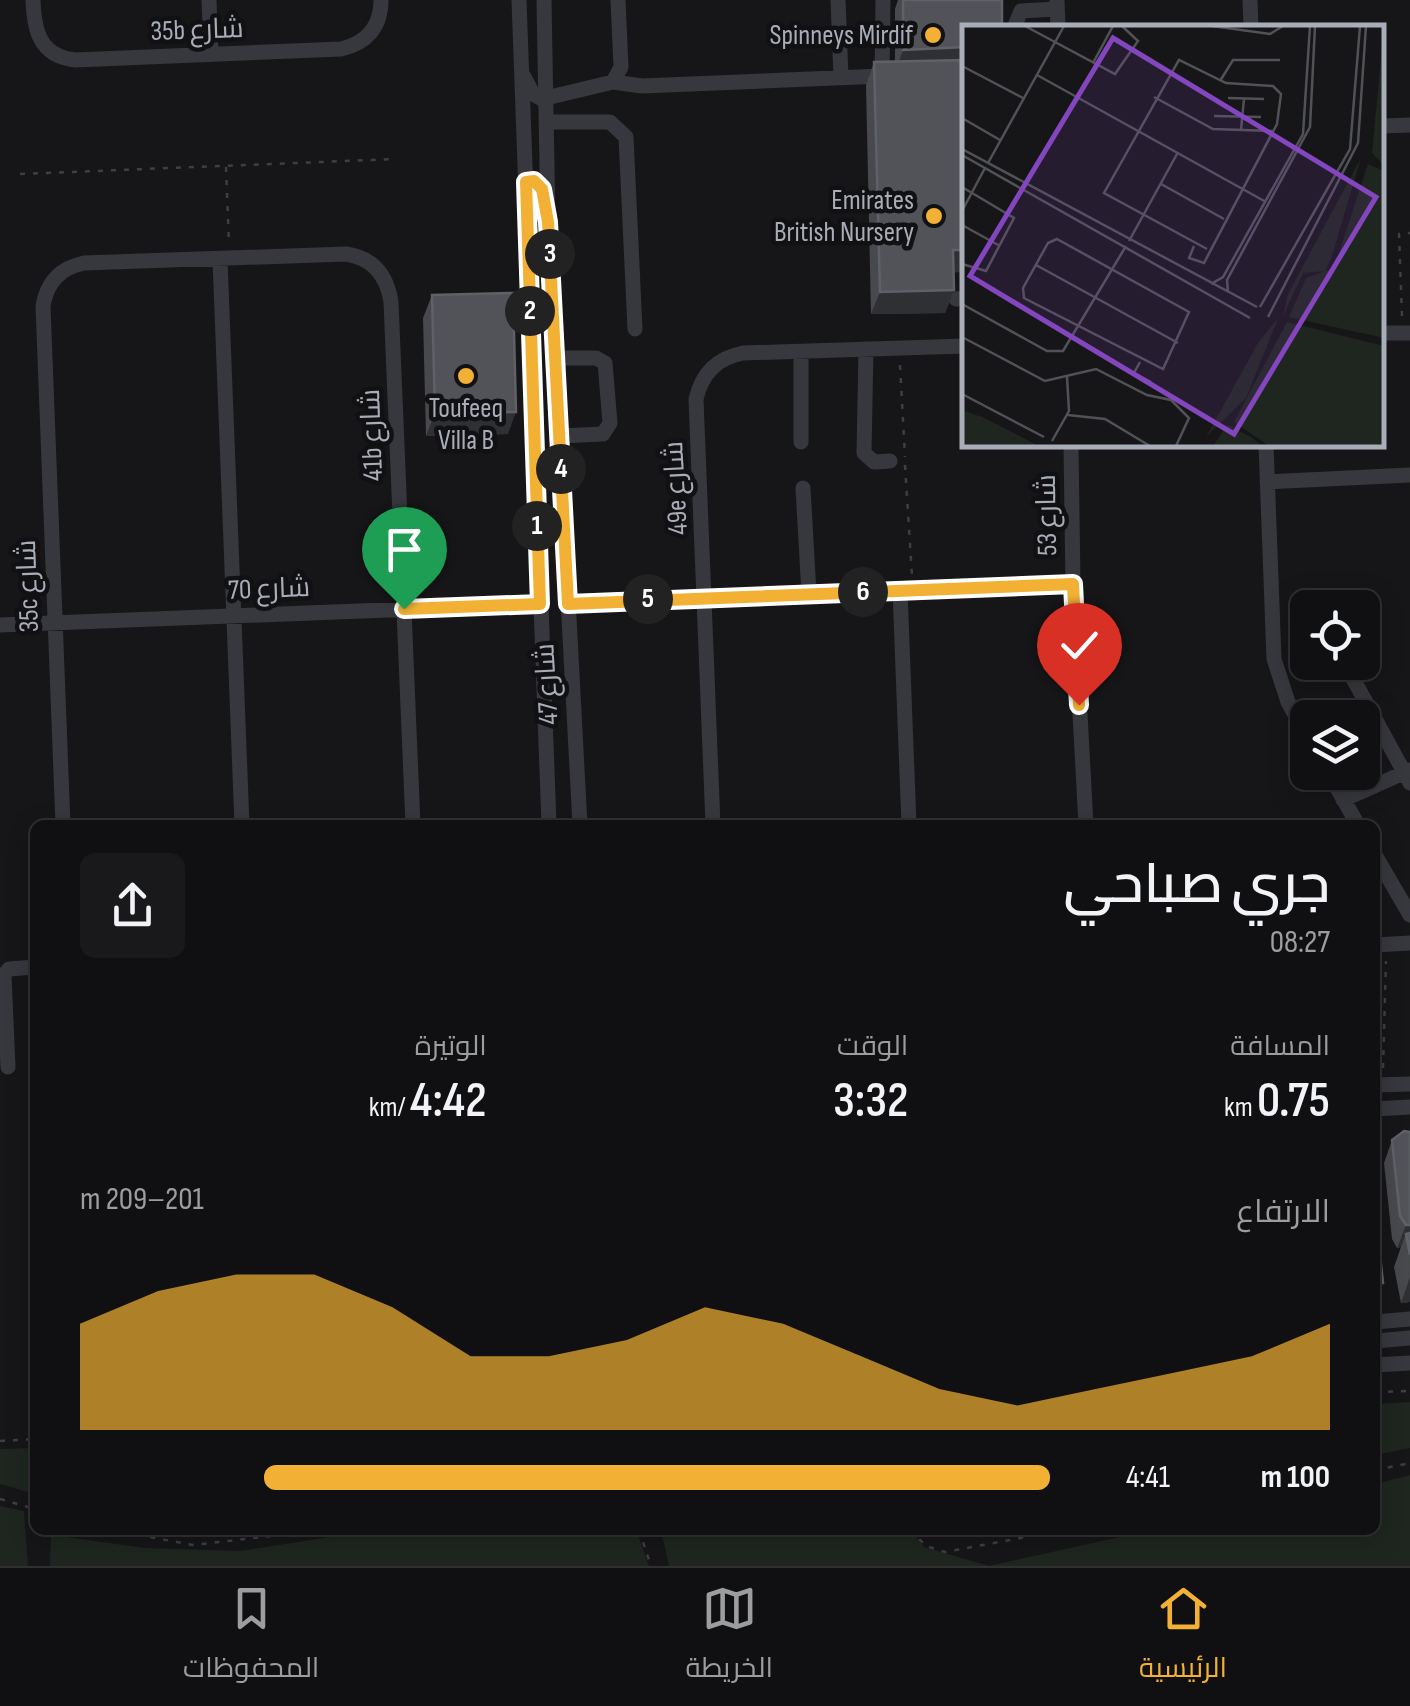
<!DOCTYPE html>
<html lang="ar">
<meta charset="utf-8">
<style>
body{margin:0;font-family:"Sofia Sans Condensed",Cairo,sans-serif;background:#19191b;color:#f1f3f6;direction:rtl;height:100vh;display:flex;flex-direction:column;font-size:38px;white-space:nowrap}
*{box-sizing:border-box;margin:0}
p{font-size:32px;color:#9c9d9f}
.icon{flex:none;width:55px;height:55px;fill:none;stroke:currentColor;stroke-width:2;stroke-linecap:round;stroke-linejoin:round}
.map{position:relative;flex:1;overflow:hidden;direction:ltr}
.details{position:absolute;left:30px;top:820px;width:1350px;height:715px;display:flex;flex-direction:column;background:#101012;border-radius:15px;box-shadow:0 5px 25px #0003,0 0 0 2px #303032;direction:rtl}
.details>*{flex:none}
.buttons{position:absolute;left:1290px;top:590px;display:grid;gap:20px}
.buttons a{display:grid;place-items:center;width:90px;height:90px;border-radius:15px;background:#101012;box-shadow:0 5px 25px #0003,0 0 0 2px #303032;font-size:50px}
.pin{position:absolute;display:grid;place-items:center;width:85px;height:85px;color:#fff;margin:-102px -42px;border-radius:50% 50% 50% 0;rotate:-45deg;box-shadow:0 0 10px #0007}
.pin .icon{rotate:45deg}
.km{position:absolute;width:50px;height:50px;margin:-25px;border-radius:50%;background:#222;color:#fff;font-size:28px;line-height:50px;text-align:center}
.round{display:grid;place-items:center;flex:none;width:105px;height:105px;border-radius:15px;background:#19191b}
.summary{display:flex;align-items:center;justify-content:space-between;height:170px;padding:0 50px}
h1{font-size:55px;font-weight:600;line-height:75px}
.figures{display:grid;grid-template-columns:repeat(3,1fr);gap:15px;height:170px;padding:10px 50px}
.figures div{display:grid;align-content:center}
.figures b{font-size:50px;font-weight:600}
.figures small{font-size:28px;font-weight:400}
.figures p{font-size:28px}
.chart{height:280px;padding:20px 50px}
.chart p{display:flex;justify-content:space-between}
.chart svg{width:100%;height:180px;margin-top:10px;fill:#f2b134;opacity:.7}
ul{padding:0 50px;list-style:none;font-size:32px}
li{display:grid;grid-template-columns:160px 120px 1fr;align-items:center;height:75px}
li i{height:25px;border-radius:12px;background:#f2b134}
.menu{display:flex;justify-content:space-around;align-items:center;height:140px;border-top:2px solid #303032;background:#101012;font-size:28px;color:#9c9d9f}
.menu a{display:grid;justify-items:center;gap:5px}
.menu .selected{color:#f2b134}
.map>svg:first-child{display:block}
.green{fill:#1e261f}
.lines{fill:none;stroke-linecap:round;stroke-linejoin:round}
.path{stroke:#3d3f44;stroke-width:2.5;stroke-dasharray:5 8;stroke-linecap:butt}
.minor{stroke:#37383d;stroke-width:15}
.wall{fill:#47494d}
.shaded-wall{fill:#2f3033}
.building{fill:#525359;stroke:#5f6168;stroke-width:2.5}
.route-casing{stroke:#fff;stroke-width:20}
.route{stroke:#f2b134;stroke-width:12}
.poi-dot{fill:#f2b134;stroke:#111113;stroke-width:4}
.labels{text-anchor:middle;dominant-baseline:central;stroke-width:9;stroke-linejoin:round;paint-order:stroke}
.street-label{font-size:28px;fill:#a8adb8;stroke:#111113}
.poi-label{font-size:28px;fill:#a8adb8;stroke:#111113;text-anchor:end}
.inset-road{fill:none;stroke:#505258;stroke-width:2.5}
.view{fill:#8446be;fill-opacity:0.15;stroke:#8446be;stroke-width:5}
.inset-edge{fill:none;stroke:#a8adb8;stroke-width:5}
</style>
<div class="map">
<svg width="1410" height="1566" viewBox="0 0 1410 1566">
<rect width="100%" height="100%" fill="#161618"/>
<!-- green -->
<path class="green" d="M1410,1402V1448L1375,1455V1404Z
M35,1448V1494L0,1484V1449Z
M1410,1475V1566H669L661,1530H911L924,1547L989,1566L1151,1530H1375V1484Z
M0,1506L24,1511L28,1566H0Z
M376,1530H636L649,1566H50L51,1535L145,1548L240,1551Z"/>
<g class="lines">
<!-- path -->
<path class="path" d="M226,167L229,244
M20,174L396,159
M1402,316L1399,234L1410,233
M900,365L905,457
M905,465L912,576
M1383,1068L1386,961
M1375,1392L1410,1391
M0,1441L35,1439
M1375,1470L1410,1463
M0,1499L35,1509
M112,1530L193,1545L324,1530
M639,1530L651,1566
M910,1530L926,1546L945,1552L1064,1530"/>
<!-- minor -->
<path class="minor" d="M33,0C34,31 40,56 75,60L341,49C367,43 381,27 381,0
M209,0L211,54
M519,0L549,825
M544,0L548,222L580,825
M838,0L841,77
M1057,0L1058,28
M1250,0L1251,28
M1014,28L1021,11L1057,9
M523,75L533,94L542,99L613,82L621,67L618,0
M613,82L642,86L882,76L883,0
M548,122H610L626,137L635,329
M1382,126L1410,125
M220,260L242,825
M956,299L965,298
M1382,333H1410
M866,349L864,453L874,462L890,461
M801,352V442
M555,358H596L605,363L610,423L603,434L559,436
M1071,445L1073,584L1086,825
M1266,445L1274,659L1288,702L1308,738
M1267,482L1410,475
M803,488L809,594
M900,591L909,825
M568,603L1073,584
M0,625L540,604
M1344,662L1410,783
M1328,772L1358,825
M1343,800L1410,770
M63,825L43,306C47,282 60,268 84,263L346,254C373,258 387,275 391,302L413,825
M713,825L696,399C702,373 717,358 743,353L965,346
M1375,855L1410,915
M1375,945L1410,943
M8,1067L4,975L9,969L35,967
M1375,1085L1410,1084
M1375,1109L1410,1107
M1375,1322L1410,1319
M1375,1341L1410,1338
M1375,1365L1410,1363"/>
</g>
<!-- wall -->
<path class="wall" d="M898,0H1002L965,28V272H953L954,290L945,313L871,314L866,85L874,62H895V9Z
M432,295L508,434L426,436L423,318Z
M1410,1132V1302L1401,1303L1394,1267L1401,1247L1397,1248L1392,1239L1384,1163L1392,1140Z"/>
<!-- shaded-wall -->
<path class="shaded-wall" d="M965,47V70L895,72L903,50Z
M953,250H965V272L945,273Z
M954,290L945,313L871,314L880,292Z
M516,412L508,434L426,436L435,413Z
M1406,1225H1410V1246L1406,1234L1401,1247L1397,1248Z
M1410,1277V1302L1401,1303Z
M1383,1283L1375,1304V1284Z"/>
<!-- building -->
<path class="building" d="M903,0H1002V28H965V47L903,50Z
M965,60V250H953L954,290L880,292L874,62Z
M513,293L516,412L435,413L432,295Z
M1404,1131L1410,1132V1225H1406L1400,1216L1392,1140Z
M1375,1207L1383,1283L1375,1284Z
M1410,1233V1255L1406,1234Z"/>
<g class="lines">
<!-- route casing -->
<g class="route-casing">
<path id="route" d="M404,609L540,604L526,182L534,181L542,189L548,222L568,604L1073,584L1079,705"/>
</g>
<!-- route -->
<use href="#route" class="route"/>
</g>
<!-- markers -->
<g class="poi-dot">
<circle cx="933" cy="35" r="10"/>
<circle cx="934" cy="216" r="10"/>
<circle cx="466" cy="376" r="10"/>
</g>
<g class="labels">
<!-- street labels -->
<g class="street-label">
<text transform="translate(197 30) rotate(-2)">35b شارع</text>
<text transform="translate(372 435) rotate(-92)">41b شارع</text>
<text transform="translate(676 488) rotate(-93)">49e شارع</text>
<text transform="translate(1047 515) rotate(-91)">شارع 53</text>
<text transform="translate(28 586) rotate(-92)">35c شارع</text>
<text transform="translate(269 589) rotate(-2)">شارع 70</text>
<text transform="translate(547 684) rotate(-93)">شارع 47</text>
</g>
<!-- poi labels -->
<g class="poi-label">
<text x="913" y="35">Spinneys Mirdif</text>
<text x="914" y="200">Emirates<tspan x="914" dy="32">British Nursery</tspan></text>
<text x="466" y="408" text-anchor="middle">Toufeeq<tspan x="466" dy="32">Villa B</tspan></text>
</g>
</g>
<!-- overview -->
<g transform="translate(962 25)">
<rect width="422" height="422" fill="#161618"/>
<path d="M422,1H423L422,140L410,128ZM399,133L369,234L363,246L341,248L321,291L326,269ZM406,139L422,146V313L327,292L344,253L372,243ZM316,293L284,373L244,412L296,318ZM325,297L422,321V421H307L272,397ZM0,385L20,392L77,421H0ZM265,400L289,412L300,421H251Z" fill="#1e261f"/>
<path class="inset-road" d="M63,1L153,49L176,16L160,1M250,1L308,9L321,1M131,38L151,1M0,41L61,73M75,50L304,177M258,56L271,35H318M192,72L251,104L311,106M266,73L302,74M252,91L299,92M0,93L38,115M279,105L282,74M0,124L295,282M0,130L288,293M26,138L102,1M199,159L262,194M0,162L52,193L24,246L0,239M0,186L23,143M0,200L38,221M95,214L227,287L201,344L62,273L61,263L86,218ZM167,216L215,129M232,221L227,233L242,238L315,99L319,69L311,61L264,58L217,35L142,168L245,224M74,240L216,318M249,259L261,252L341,109L348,1M266,267L265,255L348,102L353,1M0,279L85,326H101L164,221M298,282L388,124L398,1M306,292L396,118L404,1M0,312L83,356L134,344L185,370L209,375L227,393L214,421M178,337L172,348L189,357M0,369L82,412M106,390L143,394L188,421M90,416L107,386L105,352"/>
<path class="view" d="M151,13L414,172L272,409L8,251Z"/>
<rect width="422" height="422" class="inset-edge"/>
</g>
</svg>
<div class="buttons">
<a><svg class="icon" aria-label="locate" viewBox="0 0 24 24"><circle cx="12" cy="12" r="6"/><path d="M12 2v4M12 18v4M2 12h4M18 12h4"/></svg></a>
<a><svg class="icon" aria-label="layers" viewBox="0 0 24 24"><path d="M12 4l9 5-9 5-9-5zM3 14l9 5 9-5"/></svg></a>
</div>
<div class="pin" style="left:404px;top:609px;background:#1e9e55"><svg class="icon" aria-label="arrive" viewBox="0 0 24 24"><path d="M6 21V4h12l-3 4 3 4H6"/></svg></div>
<div class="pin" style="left:1079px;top:705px;background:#d93025"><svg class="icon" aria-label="check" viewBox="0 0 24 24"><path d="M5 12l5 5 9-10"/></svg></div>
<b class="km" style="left:537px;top:526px">1</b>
<b class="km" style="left:530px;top:311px">2</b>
<b class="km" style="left:550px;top:254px">3</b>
<b class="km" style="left:561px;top:469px">4</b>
<b class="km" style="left:648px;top:599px">5</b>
<b class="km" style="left:863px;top:592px">6</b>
<section class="details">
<div class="summary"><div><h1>جري صباحي</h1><p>08:27</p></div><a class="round"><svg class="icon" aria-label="share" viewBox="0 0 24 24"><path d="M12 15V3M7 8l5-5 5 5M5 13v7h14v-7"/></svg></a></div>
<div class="figures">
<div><p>المسافة</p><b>0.75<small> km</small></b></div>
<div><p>الوقت</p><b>3:32</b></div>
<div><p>الوتيرة</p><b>4:42<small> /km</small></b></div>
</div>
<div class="chart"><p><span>الارتفاع</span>201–209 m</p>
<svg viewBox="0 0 160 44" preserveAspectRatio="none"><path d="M0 44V18L10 10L20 6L30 6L40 14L50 26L60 26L70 22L80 14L90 18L100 26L110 34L120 38L130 34L140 30L150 26L160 18V44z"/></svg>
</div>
<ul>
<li><b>100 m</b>4:41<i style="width:81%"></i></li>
</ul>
</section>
</div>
<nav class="menu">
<a class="selected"><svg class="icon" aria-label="home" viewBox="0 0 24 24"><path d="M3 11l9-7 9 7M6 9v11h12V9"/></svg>الرئيسية</a>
<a><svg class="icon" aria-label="map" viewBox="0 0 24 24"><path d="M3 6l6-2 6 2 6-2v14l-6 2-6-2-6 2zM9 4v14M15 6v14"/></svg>الخريطة</a>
<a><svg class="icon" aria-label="saved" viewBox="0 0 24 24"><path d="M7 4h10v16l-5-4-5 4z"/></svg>المحفوظات</a>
</nav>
